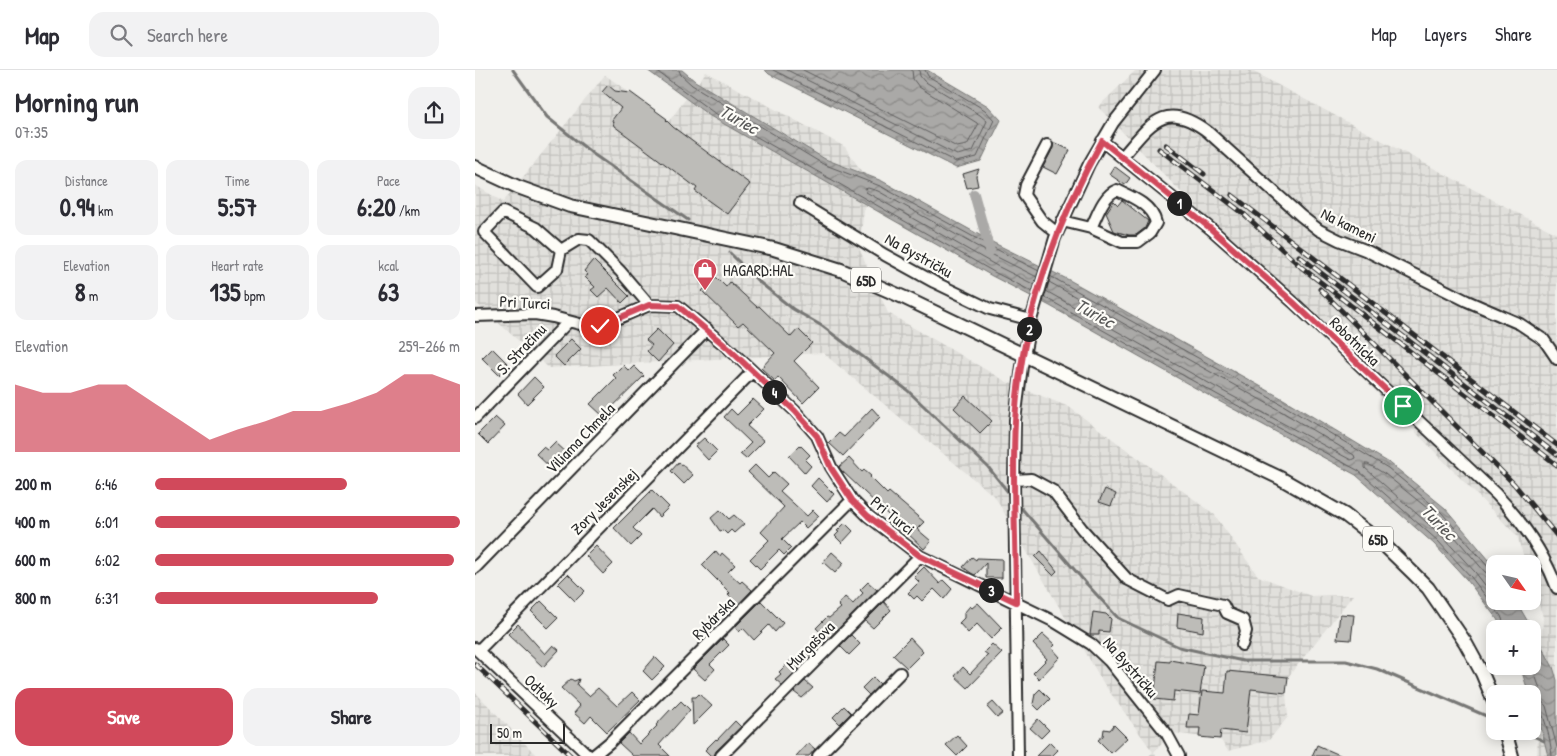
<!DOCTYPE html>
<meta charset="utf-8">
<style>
body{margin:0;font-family:"Patrick Hand",sans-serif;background:#f2f2f3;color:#2b2b33;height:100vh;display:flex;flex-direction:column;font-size:19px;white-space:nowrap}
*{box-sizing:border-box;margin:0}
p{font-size:16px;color:#7c7c81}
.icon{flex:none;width:28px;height:28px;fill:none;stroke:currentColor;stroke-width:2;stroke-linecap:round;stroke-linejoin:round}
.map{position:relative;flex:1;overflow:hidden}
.panel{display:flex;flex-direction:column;background:#fff;width:475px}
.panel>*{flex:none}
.needle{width:32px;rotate:124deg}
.buttons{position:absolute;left:1011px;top:485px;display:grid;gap:10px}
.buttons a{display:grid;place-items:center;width:55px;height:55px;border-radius:10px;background:#fff;box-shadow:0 2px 12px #0003;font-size:25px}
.scale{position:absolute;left:15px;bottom:12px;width:75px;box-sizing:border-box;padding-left:5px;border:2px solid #2b2b2b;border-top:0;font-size:14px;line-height:18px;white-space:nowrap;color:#2b2b2b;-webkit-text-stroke:4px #fdfcf7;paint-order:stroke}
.pin{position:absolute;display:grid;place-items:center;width:42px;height:42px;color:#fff;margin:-21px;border:2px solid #fff;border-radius:50%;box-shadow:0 1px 5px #0007}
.km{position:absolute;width:25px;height:25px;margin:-12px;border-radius:50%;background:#222;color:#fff;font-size:14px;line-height:25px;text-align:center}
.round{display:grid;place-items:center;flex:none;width:52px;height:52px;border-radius:15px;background:#f2f2f3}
.headline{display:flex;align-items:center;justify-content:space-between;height:85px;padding:0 15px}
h1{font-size:28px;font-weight:700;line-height:38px}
.stats{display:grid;grid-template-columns:repeat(3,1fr);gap:8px;height:85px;padding:5px 15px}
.stats div{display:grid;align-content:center;border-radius:12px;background:#f2f2f3;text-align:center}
.stats b{font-size:25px;font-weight:700}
.stats small{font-size:14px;font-weight:400}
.stats p{font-size:14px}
.chart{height:140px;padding:10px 15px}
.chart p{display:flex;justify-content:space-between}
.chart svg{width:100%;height:90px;margin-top:5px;fill:#d1495b;opacity:.7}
.action{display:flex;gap:10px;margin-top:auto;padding:10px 15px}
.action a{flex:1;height:58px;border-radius:15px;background:#d1495b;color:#fff;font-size:20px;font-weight:700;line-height:58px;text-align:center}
.action a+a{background:#f2f2f3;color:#2b2b33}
ul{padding:0 15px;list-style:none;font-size:16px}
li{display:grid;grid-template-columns:80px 60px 1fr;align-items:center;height:38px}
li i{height:12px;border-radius:6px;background:#d1495b}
header{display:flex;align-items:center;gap:30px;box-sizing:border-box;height:70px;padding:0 25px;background:#fff;border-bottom:1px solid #e1e1e2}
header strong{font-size:24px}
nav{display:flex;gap:28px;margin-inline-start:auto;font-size:18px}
.search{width:350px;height:45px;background:#f2f2f3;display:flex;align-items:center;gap:12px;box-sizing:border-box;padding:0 18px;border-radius:15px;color:#7c7c81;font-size:19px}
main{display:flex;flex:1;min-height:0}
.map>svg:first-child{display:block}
.industrial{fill:url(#industrial-grid)}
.water{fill:url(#water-waves);stroke:#777775}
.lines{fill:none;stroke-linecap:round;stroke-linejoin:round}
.shore{stroke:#5e5d5d;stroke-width:1}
.stream{stroke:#777775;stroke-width:3}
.canal{stroke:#aaa9a7;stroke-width:10}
.building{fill:#bdbcb8;stroke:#2b2b2b}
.minor-casing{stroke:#2b2b2b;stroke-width:14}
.major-casing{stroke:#2b2b2b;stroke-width:16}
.minor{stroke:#fdfcf7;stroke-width:10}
.major{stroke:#fdfcf7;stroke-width:12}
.rail-casing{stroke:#2b2b2b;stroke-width:5}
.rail{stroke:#fdfcf7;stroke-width:3;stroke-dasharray:9;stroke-linecap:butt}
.route-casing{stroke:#fff;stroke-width:10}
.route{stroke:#d1495b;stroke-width:6}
.labels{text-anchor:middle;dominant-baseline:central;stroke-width:4.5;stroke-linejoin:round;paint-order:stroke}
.shield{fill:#fdfcf7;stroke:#6a6a68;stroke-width:1}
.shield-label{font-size:15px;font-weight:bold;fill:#2b2b2b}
.street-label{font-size:16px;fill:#2b2b2b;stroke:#fdfcf7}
.poi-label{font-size:16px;fill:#2b2b2b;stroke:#fdfcf7;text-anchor:start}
.water-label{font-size:18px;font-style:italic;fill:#575756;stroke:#fdfcf7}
</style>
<header>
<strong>Map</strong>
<div class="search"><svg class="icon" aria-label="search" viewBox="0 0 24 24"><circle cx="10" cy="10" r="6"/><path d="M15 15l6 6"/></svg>Search here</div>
<nav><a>Map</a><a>Layers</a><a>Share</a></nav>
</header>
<main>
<section class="panel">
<div class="headline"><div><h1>Morning run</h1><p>07:35</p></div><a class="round"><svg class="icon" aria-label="share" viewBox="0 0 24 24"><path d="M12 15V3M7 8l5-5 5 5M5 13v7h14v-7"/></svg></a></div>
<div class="stats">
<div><p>Distance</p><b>0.94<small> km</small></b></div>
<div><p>Time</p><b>5:57</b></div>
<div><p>Pace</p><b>6:20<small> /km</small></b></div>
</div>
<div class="stats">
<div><p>Elevation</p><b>8<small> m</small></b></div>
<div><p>Heart rate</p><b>135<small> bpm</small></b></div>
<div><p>kcal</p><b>63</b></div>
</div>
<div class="chart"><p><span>Elevation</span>259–266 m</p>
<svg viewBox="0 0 160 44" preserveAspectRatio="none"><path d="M0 44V11L10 15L20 15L30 11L40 11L50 20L60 29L70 38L80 33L90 29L100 24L110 24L120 20L130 15L140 6L150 6L160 11V44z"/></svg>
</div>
<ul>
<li><b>200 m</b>6:46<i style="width:63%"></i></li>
<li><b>400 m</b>6:01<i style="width:100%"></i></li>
<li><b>600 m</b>6:02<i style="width:98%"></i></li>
<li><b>800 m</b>6:31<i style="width:73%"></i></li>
</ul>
<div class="action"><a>Save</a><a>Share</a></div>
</section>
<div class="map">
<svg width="1082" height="686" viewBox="0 0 1082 686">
<defs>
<pattern id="industrial-grid" width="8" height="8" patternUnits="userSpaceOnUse" patternTransform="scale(1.25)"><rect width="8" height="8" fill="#e1e0dc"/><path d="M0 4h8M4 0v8" fill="none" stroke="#c1c0bd"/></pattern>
<pattern id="water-waves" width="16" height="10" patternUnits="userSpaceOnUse" patternTransform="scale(1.25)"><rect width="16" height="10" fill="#aaa9a7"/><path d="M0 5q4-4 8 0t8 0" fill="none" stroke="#8b8a88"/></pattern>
</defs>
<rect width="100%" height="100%" fill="#f0efeb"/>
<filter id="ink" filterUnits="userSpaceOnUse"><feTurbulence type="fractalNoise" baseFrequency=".02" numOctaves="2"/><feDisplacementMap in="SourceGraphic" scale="10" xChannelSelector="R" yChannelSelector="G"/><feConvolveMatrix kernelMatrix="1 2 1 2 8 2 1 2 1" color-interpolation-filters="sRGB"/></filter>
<g filter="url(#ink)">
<!-- industrial -->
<path class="industrial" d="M661,0H775L1082,164V686H1062L1068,547L1058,515V494H1051L1042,466L623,37Z
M231,2L370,77L393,111L384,178L413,243L532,312L594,337L739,444L783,506L836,526L878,525L813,607L811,623L813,647L794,670L753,681L745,669L697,663L679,682L681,686H674L678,682L629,614L520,427L348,283L74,298L0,232V115L28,132L130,5L194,51Z
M0,622L62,686H0Z"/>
<!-- water -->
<path class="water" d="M172,0H207L220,11L350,89L407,111L519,173L596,211L810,330L916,394L970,438L1020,497V531H1041L1057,559H1027L1022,549L992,510L959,474L881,405L740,329L575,236L517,206L284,74L235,46Z
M290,0H452L513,36L526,50L506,91L481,98L294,4Z
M1058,560L1078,597L1082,610V686H1073L1066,658L1058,633V624H1054L1045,596H1058Z"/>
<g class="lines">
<!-- shore -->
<path class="shore" d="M180,0L238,42L519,202L558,222
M204,0L206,5L217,15L348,94L405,116L517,177L564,201
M298,0L481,92L502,87L519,50L510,40L453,6L450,0
M312,0L482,85L498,81L512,51L505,45L449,11L445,6L444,0
M328,0L482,77L492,75L503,55L502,53L444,17L438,9L437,0
M575,206L808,335L913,398L966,442L1014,498L1020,499
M560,215L522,196L391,122L390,119L393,118L403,121L514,183L562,207
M571,221L746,320L876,390L880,388L879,385L804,340L574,212
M569,227L743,325L884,401L963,471L996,507L1026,546L1031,559
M1020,506L1010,502L962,446L910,404L893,394H890V398L967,466L1000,502L1020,528
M1057,596L1065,619L1064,628L1071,636L1082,677
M1058,634L1062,635C1070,644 1076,673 1077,686"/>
<!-- stream -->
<path class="stream" d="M38,0L72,47L118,84L213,150
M255,183L283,211L318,239L347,256L432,320L513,397L537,427
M542,433L610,512L643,548L704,577L768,591H871L902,599L1016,648
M1047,661L1069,671"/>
<!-- canal -->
<path class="canal" d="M499,124L515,181"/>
</g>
<!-- building -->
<path class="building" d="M133,15L140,21L154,23L155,22L192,49L191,50L198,57L275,114L252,144L220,121L222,118L139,56L137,50L146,38L127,22Z
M578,72L595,80L582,104L568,97L578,78Z
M639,96L655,108L650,115L634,104Z
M504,99L501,106L503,116L492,118L488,104Z
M647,130L673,151L670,158L661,165H654L639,161L631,143L639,131L643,135Z
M118,190L154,226L147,233L133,218L123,227L116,220L120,217L110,207L113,205L109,201Z
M241,207L251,217L255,212L282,237L284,236L316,267L323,259L337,273L319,291L344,317L328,333L303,307L300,311L286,298L300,283L268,252L263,256L227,221Z
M182,259L198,275L183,292L172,281L177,275L171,270Z
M96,269L106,279L89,296L79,286Z
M17,278L34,295L24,305L7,288Z
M148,295L154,301L159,296L169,306L128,346L115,334L141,308L138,305Z
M59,307L69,317L52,334L43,324Z
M490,326L517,351L505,363L479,338Z
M278,329L289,339L272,356L289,371L271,389L265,384L276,373L249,347L256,339L262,345Z
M397,338L405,347L368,386L354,373L364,363L369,367Z
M20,347L30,356L13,374L3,364Z
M229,368L242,381L233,390L220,376Z
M80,372L93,384L78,400L61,384L68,377L72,380Z
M325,375L335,385L330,390L336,396L330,403L314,386Z
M374,388L387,402L389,400L396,406L395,407L412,424L414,422L449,452L442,459L456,471L449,479L366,400L364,397Z
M204,392L218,405L209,414L196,401Z
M280,395L293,408L299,402L312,414L305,421L332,446L338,440L344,446L331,458L325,452L307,469L316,478L309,485L304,480L285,499L275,489L294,470L286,462L309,437L273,402Z
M343,408L359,424L352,432L336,416Z
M630,419L641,424L636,436L624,432Z
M177,420L194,437L184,447L177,439L158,458L166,466L156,476L139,458Z
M245,440L254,449L259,445L269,454L259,463L256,460L252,464L248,460L245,461L236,448Z
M370,453L378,461L367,473L360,466L364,462L362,461Z
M121,476L138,494L128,504L111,486Z
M241,481L245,486L247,483L260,495L253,502L265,513L267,511L277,520L263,535L253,525L255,523L227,495Z
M566,481L582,501L578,505L560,487Z
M357,482L369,493L360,503L348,492Z
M497,487L501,490L502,488L527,489V508H511V493L500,505L496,503L488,497Z
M449,497L465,514L468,510L477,519L469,529L459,519L447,531L442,526L439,529L433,523L444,512L439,507Z
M93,504L110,521L100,531L83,514Z
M393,512L402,520L353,569L341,558L352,547L354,548L366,538L363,535L370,527L378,534L388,523L385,520Z
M66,531L83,548L73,558L56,541Z
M286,531L308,553L300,562L294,555L279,570L268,558L264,562L260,557Z
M409,532L416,540L398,558L390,551Z
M503,533L527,558L516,569L502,554L493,563L484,553L489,548V543L495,536L497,538Z
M618,542L631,544L636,549L634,562L624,561V565H615Z
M703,543L729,547L728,562L702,557Z
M865,544L879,545L876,570L862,569Z
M43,554L70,584L78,575L84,580L68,597L33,564Z
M568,564L580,575L577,578L585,587L564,609L558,603L572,589L558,574Z
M376,565L385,574L374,585L365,576Z
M435,568L448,582L432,598L418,585Z
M248,569L254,575L235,594L240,599L230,610L218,599Z
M517,574L527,583L493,618L480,606L488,597L495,604L513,585L509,582Z
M334,575L340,582L307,615L300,609L306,604L304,602L318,588L320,590Z
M180,587L190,597L177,610L168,601Z
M695,590L729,596L725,624L699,621L698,631L679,629L683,591L695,592Z
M752,601L813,607L811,623L776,619L771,663L746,660L745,669L724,667L725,658H712L714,644L724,645L727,621L750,623Z
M398,607L405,614L394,625L387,618Z
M96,609L99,611L104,609L102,615L114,626L123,618L142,636L157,622L165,630L132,662L116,646L110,653L99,643L105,636L86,618Z
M330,611L338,618L327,628L319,622Z
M565,619L575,629L564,640L558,634L560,624Z
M224,624L237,636L218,655L217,627H221Z
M206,631L215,640L184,675L195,686H158L144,673L154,663L164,674L182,656L181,655L196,639L197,640Z
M518,632L528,643L522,648L512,637Z
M369,636L376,643L365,654L358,647Z
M563,649L574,660L566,668L555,658Z
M260,651L266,657L241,681L239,686H236L230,680L241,669L242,670Z
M639,655L652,668L636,683L623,670L628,666L629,659L635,660Z
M482,665L492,676L482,686L471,675Z
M575,672L583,680L577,686H561Z
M333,673L340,679L334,686H321Z
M842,675L867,686H837Z"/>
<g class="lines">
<!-- minor casing -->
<g class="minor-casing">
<path id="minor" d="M627,71L736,159L818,232L1021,424C1048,452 1068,481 1082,518
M572,75L551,115L549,125L567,151L582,163
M647,87C676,54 689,29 733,62L826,146L844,160L864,170L890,180L992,231L1045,254L1069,270L1082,289
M325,133L410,185L459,212L515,239L556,250
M587,151L616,158L647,172H663L675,163L681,153C677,135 657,127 642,120C628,125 622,146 616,158
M86,180L82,199L62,217L9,162L28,142L61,158L86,180L104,169L114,170L145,201L174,235
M0,246L60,244L78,247L116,257L125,256L174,235L203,236L254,279L320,341L342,366L356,397L377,430L393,446L445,486L580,552L616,574L634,591L692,664L704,686
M0,348L93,252
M539,410L556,409L578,421L607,459L652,509L693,530L704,525L748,535L752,543L768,550L771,561L767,575
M0,498L232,259
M0,578L114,686
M3,581L277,302
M118,686L135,672L377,430
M246,686L445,486
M343,686L425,603
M543,686L539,412L540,350L547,296L556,250L580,168L614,94L638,53L680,0"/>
</g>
<!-- major casing -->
<g class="major-casing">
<path id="major" d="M0,97L43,117L95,136L299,179L366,200L430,228L805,408L870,445L908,474L938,503L953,518L990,572L1007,603L1020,634
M1030,661L1037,686"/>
</g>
<!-- minor -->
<use href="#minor" class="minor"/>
<!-- major -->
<use href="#major" class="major"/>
<!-- rail casing -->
<g class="rail-casing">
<path id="rail" d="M691,75L729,104
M684,79L769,144L826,197L1082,395
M757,125L1082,375
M824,186L1082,385
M845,219L1039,414L1082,466
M0,594L96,686"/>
</g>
<!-- rail -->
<use href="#rail" class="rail"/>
</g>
</g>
<g class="lines" filter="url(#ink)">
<!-- route casing -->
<g class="route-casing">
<path id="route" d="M125,256L174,235L203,236L254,279L320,341L342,366L356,398L377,430L393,446L445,486L541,532C541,472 537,411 540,351C546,252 579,157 627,71L736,159L818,232L928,336"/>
</g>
<!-- route -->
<use href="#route" class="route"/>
</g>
<!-- icons -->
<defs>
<g id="shop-pin" transform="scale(1.25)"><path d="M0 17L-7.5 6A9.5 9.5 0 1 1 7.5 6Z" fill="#d1495b" stroke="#fdfcf7"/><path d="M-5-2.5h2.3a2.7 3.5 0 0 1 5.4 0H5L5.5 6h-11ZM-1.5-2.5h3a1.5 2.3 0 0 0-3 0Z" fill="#fff"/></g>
</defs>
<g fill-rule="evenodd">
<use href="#shop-pin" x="230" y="200"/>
</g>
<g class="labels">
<!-- shield labels -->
<g class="shield">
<rect x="376" y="197.5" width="30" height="25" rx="4"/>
<rect x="888" y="456.5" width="30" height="25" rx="4"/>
</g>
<g class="shield-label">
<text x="391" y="210">65D</text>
<text x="903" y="469">65D</text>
</g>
<!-- street labels -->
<g class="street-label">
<text transform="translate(874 155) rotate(26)">Na kameni</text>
<text transform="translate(444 185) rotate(29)">Na Bystričku</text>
<text transform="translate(50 232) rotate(3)">Pri Turci</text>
<text transform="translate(880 271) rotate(44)">Robotnícka</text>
<text transform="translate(46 279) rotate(-46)">S. Stračinu</text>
<text transform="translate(105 368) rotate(-46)">Viliama Chmela</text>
<text transform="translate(129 431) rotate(-45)">Zory Jesenskej</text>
<text transform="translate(418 445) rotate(39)">Pri Turci</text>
<text transform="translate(238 548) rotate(-45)">Rybárska</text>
<text transform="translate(335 575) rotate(-45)">Murgašova</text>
<text transform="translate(656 597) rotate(49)">Na Bystričku</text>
<text transform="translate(67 621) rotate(43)">Odtoky</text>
</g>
<!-- poi labels -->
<g class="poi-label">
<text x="248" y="200">HAGARD:HAL</text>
</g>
<!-- water labels -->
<g class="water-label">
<text transform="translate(264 49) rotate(30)">Turiec</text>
<text transform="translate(620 243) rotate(29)">Turiec</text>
<text transform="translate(964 452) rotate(46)">Turiec</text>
</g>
</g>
</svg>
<div class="buttons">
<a><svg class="needle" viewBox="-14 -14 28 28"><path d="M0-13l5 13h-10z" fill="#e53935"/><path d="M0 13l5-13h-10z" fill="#7c7c81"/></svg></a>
<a>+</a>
<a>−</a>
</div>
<div class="scale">50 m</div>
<div class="pin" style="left:928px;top:336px;background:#1e9e55"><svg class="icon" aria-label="arrive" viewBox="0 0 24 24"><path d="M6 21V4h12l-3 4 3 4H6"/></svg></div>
<div class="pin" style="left:125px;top:256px;background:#d93025"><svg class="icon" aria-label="check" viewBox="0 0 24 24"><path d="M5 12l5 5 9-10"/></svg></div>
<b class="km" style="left:704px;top:133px">1</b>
<b class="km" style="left:554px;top:259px">2</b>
<b class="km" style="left:516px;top:520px">3</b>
<b class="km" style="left:299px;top:322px">4</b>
</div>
</main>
